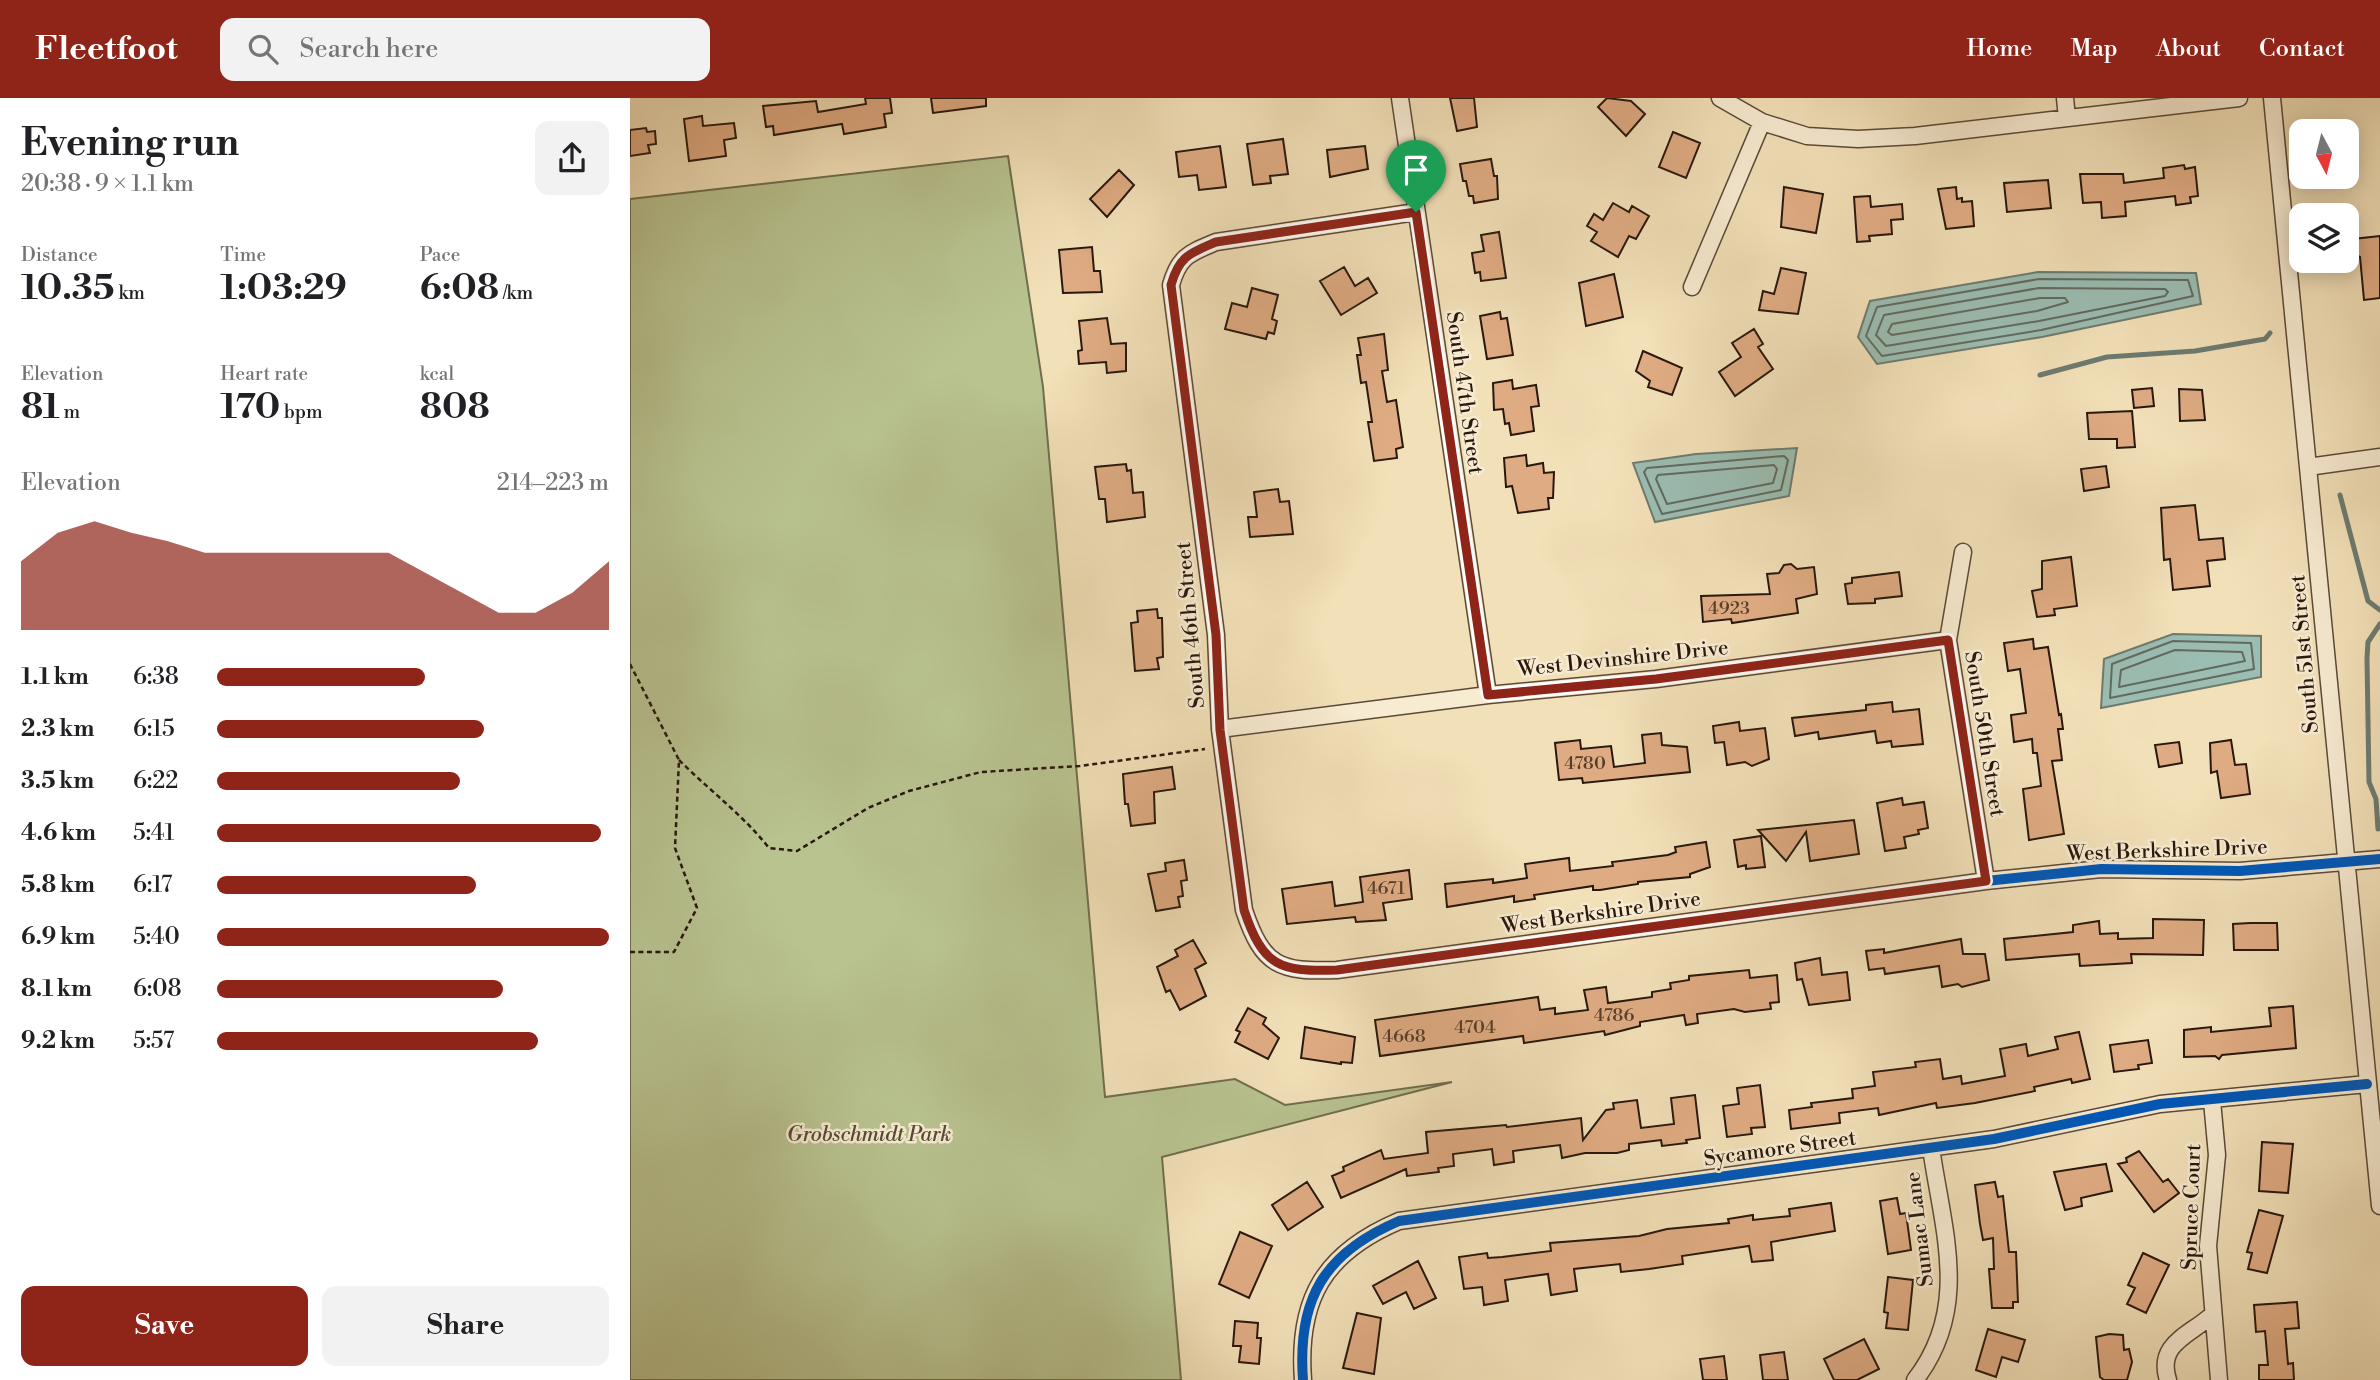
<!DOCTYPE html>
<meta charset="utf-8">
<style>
body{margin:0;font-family:"Libre Bodoni",serif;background:#f2f2f2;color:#202124;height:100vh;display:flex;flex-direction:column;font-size:26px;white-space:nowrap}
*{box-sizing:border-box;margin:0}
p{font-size:23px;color:#757577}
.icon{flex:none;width:38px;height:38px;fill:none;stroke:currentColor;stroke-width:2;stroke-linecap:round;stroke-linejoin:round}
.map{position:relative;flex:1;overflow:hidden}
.details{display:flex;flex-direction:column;background:#fff;width:630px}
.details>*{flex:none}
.needle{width:46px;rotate:173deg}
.fabs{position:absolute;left:1659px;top:21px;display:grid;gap:14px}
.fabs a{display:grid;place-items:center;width:70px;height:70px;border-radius:14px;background:#fff;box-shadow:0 4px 18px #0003;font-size:35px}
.pin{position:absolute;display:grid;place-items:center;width:60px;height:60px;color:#fff;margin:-72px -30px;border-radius:50% 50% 50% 0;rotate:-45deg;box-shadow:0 0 7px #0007}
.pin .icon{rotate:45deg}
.round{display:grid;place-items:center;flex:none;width:74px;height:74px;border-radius:14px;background:#f2f2f2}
.overview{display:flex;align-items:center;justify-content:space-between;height:119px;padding:0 21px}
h1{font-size:38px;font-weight:700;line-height:52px}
.stats{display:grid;grid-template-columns:repeat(3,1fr);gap:10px;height:119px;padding:7px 21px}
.stats div{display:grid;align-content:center}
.stats b{font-size:35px;font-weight:700}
.stats small{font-size:19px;font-weight:400}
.stats p{font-size:19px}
.chart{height:196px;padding:14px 21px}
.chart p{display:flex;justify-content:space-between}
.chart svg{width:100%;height:126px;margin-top:7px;fill:#8f2418;opacity:.7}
.action{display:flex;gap:14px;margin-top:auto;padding:14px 21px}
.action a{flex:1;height:80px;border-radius:14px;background:#8f2418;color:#fff;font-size:28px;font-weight:700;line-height:80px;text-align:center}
.action a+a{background:#f2f2f2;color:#202124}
ul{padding:0 21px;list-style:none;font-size:23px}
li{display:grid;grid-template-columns:112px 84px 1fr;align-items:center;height:52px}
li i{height:18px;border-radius:9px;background:#8f2418}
header{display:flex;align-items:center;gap:42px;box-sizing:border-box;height:98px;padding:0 35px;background:#8f2418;color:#fff}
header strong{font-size:33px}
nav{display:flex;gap:38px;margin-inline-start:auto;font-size:24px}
.search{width:490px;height:63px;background:#f2f2f2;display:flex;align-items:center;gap:18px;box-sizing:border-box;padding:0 24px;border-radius:14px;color:#757577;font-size:26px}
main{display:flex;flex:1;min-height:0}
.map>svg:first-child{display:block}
.green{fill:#b8c390;stroke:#706e4f;stroke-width:2}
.water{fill:#9bbdb2;stroke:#6d7b70;stroke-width:2}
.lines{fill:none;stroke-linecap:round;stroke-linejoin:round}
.shore{stroke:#626a60;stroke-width:2}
.stream{stroke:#6d7b70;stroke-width:5}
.building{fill:#dfab83;stroke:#29180e;stroke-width:2}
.minor-casing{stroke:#5b4a38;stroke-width:19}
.path{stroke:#29180e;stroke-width:2.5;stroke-dasharray:5 3.5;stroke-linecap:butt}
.minor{stroke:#f7ebd1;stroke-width:16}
.cycleway-casing{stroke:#f7ebd1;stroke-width:15}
.cycleway{stroke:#0057b8;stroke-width:10}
.route-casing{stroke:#fff;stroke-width:14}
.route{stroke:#8f2418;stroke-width:9}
.labels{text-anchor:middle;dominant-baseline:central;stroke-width:5;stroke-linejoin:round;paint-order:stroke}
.number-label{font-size:18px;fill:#563d2b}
.street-label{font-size:21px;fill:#29180e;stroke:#f7ebd1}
.park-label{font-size:21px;font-style:italic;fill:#544b35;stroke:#f7ebd1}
</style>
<header>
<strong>Fleetfoot</strong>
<div class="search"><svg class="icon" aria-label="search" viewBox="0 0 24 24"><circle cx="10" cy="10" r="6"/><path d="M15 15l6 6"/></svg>Search here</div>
<nav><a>Home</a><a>Map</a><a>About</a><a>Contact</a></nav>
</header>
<main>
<section class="details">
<div class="overview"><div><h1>Evening run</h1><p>20:38 · 9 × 1.1 km</p></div><a class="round"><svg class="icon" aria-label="share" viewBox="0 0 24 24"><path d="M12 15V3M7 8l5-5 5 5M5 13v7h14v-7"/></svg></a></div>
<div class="stats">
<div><p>Distance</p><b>10.35<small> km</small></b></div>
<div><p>Time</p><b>1:03:29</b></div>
<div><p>Pace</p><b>6:08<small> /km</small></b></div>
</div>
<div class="stats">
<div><p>Elevation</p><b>81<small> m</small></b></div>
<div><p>Heart rate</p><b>170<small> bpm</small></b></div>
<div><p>kcal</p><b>808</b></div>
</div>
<div class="chart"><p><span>Elevation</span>214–223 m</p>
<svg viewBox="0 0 160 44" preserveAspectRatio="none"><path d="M0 44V20L10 10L20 6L30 10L40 13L50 17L60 17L70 17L80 17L90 17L100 17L110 24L120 31L130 38L140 38L150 31L160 20V44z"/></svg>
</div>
<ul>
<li><b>1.1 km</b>6:38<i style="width:53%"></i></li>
<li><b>2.3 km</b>6:15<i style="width:68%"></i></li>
<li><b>3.5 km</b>6:22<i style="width:62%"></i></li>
<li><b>4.6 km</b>5:41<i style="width:98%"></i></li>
<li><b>5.8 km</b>6:17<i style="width:66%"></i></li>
<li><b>6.9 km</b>5:40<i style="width:100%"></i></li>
<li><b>8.1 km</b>6:08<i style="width:73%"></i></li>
<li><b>9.2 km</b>5:57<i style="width:82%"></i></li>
</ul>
<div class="action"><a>Save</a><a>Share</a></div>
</section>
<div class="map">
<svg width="1750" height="1282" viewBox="0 0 1750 1282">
<rect width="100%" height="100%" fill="#f2e0b8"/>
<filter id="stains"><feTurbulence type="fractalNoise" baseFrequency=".00286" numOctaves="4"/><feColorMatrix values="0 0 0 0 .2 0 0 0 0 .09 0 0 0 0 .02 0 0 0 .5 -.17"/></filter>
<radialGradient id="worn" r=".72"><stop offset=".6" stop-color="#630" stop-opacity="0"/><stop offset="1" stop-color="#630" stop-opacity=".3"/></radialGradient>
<!-- green -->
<path class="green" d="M378,58L413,289L475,999L605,981L655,1007L822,984L532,1059L551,1282H0V101Z"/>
<!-- water -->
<path class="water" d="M1408,174L1566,175L1571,206L1412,239L1247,266L1228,239L1240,203Z
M1167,350L1159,398L1025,424L1003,365L1066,356Z
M1543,536L1631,538V579L1471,610L1474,561Z"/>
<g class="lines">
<!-- shore -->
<path class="shore" d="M1409,181L1558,182L1563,198L1411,232L1252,258L1236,238L1247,209Z
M1409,190L1535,191L1538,194L1535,198L1409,223L1256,248L1246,237L1254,217Z
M1410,200H1435L1438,204L1407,213L1262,237L1258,234L1262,226Z
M1154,358L1158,362L1151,392L1032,416L1014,374L1017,370Z
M1144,367L1147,371L1143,385L1037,406L1026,381L1028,377Z
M1543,543L1621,545L1624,571L1480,600L1482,566Z
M1545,552L1612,554L1615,563L1489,589L1491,572Z"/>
<!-- stream -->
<path class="stream" d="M1410,277L1477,259L1565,253L1635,241L1640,235
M1710,397L1738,503L1750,512
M1748,731L1746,701L1739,684L1737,560L1738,544L1750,526"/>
</g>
<!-- building -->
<path class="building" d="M235,0H260L262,15L254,16L256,29L214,36L212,26L144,37L143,28L136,29L133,8L186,3L188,14L236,6Z
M301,0H356V8L303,15Z
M820,0H844L847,29L827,33Z
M977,0L1001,3L1015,16L996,38L968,9Z
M72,18L73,28L104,25L106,40L94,42L96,58L59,63L54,21Z
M16,30L17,34L25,33L26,46L18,47L20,55L0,58V32Z
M1043,34L1070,45L1056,80L1029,69Z
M653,41L658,76L640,78L641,85L623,87L617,46Z
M590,48L596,89L569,92L567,77L549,79L546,54Z
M735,48L738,71L700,79L697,52Z
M861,61L864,78H867L868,101L844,105L843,98H839L836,83H833L830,66Z
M1554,67L1555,71L1565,69L1568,98L1560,99L1561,105L1546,107L1545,98L1495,104L1496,118L1472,120L1471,104L1453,105L1450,76H1493L1494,85L1534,80L1533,70Z
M489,72L504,87L477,119L460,101Z
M1418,82L1421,110L1377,114L1374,85Z
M1154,89L1193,96L1186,135L1151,129Z
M1326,89L1327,101L1332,100V104L1342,103L1344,128L1316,131L1308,91Z
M1240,98L1241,109L1272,106L1273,121L1261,122L1262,136L1239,138L1240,143L1227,144L1224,99Z
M983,105L999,114L1002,108L1019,118L1006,141L999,138L988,159L961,143L967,134L957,128L964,116L973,122Z
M869,134L876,180L851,183L850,174L845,175L842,155L854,153L851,137Z
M1750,138V200L1734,202L1730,159L1724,156L1723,141Z
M462,149L464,173H470L472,194L433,195L429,152Z
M714,169L725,188L738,180L747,195L711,217L690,183Z
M1151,170L1176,175L1168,216L1129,212L1133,193L1144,196Z
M984,176L993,219L956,228L949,185Z
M622,190L648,197L642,221L647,223L644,236L638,234L636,241L595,231L602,205L617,209Z
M870,214L871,221L877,220L883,257L857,261L850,218Z
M477,220L481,246L496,245V273L477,275L476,264L449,266L448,253L452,252L449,223Z
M1124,231L1133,246L1128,249L1143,271L1105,298L1089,274L1111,259L1102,245Z
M754,236L758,272L752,273L757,304L766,302L773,349L766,351L767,360L744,363L738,324H742L736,284L731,285L727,257H731L728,240Z
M1013,253L1052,270L1042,297L1018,289L1020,283L1006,273Z
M882,282L883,291L906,287L909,308L901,309L904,333L881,337L879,325L875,326L873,311L864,312L863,285Z
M1522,290L1524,308L1504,310L1502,292Z
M1549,291L1572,292L1575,322L1550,323Z
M1502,313L1505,349L1487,350V341H1459L1457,315Z
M896,357L897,368L913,365L914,375L924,374L923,400H918L919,411L888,415L882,388L876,389L874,360Z
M496,366L497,373L501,372L503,395L513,394L515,419L477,424L475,401H469L465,369Z
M1476,368L1479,389L1454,393L1451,371Z
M648,391L650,404L659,403L663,436L620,439L618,419H627L624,394Z
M1565,407L1569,442L1593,440L1595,461L1577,463L1580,488L1543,492L1540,461L1534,462L1531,410Z
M1441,459L1447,508L1424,511L1425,517L1407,519L1402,493L1412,491V463Z
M1161,466L1167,471L1184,469L1187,496L1166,501L1168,515L1102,525L1101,521L1073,524L1071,498L1140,496L1137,476L1149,475L1154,467Z
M1269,474L1272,498L1245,501V505L1218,506L1215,486L1222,485V480Z
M527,511L528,520H532L533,559L527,560L529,571L505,573L501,525L508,524L507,513Z
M1403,541L1404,551L1418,549L1429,617L1431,616L1433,631H1428L1432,662L1422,663L1434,736L1399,742L1393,691L1411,688L1407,655H1403L1402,641L1384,644L1381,617L1396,615L1390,571L1378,573L1374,545Z
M1262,604L1263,614L1289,611L1293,646L1262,649L1261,643L1247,645L1245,633L1189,641L1188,634L1165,638L1162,620L1236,612V607Z
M1109,624L1110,633L1135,630L1139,661L1122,668L1115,664L1097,667L1094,644L1085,645L1083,628Z
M1031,635L1032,647L1057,649L1060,674L953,685L952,680L929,682L925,645L950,642L951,651L981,648L984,669L1015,665L1012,637Z
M1601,642L1605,667L1616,666L1620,696L1591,700L1587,673L1581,675L1580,645Z
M1549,644L1552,665L1529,669L1525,647Z
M542,669L545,691L524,694L525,725L501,728L498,706H495L493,676Z
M1272,700L1273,707L1294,704L1298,730L1288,732L1289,736L1274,739L1276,750L1255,753L1247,705Z
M1224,722L1229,756L1180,763L1176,734L1156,763L1128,732Z
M1131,738L1135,769L1116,771V767L1108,769L1104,742Z
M1076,744L1080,769L1060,776V779L1008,784V786L970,792H963V788L904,797L905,801L884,804V798L817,809L815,786L863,781V785L897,780L895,766L939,760L940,773L983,768L982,764L1038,757L1046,754L1045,749Z
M554,762L557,782L551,783L553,798L548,799L550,809L526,813L518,776L536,773L535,765Z
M779,772L782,801L753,805L756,822L726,824L725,819L657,826L652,791L702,784L705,808L733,804L730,779Z
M1523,821L1574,822L1573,857L1501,856L1502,865L1450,868L1449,856L1376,862L1374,841L1443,834V827L1469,823L1470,836L1488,835V841L1523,840Z
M1620,825H1647L1648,852H1604L1603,826Z
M1331,841L1333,856H1355L1359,882L1332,889L1328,886L1312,889L1309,868L1255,876L1254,870L1239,872L1236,853L1254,851V855Z
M563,842L576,865L565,871L576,898L550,912L540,892L536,894L527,869L548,858L545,852Z
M1190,860L1192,877L1217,874L1220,902L1179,907L1172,881L1167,882L1165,865Z
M1119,872L1120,880L1147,877L1149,904L1140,905L1141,911L1115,914L1104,911L1067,916L1068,925L1056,927L1054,917L1010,924V928L975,937L974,933L894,945L893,938L750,958L745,922L908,899L910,912L925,910V916L958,912L954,892L976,889L978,905L1022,899V894L1041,891L1040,885L1059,882V878Z
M1663,908L1666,950L1592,957L1589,961L1585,958L1554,959V932L1581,929V934L1641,928L1639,910Z
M618,910L636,920L633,926L649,940L638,961L605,944L610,934L606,932Z
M675,929L725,939L722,965L711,964V966L671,960Z
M1449,934L1460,981L1442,985L1441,981L1404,989L1405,993L1345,1005L1307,1010L1306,1005L1249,1017L1248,1010L1209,1015L1210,1025L1161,1031L1159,1012L1182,1009L1181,1005L1223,1000L1222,991L1245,988L1243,974L1286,969L1285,964L1310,961L1313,981L1331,978L1332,986L1375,978L1370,951L1396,946L1398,958L1428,951L1425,939Z
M1518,942L1522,965L1508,967L1509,971L1484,974L1480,947Z
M1130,987L1135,1029L1121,1030L1122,1036L1097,1039L1093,1008L1109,1006L1107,990Z
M1065,997L1070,1040L1056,1042L1057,1045L1032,1048L1031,1042L999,1046V1052L987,1055H955L932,1060L930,1047L883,1053L884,1064L864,1067L862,1051L823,1056L824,1068L808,1070L809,1074L777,1078L776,1071L711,1100L702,1078L714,1073L713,1069L751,1052L754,1061L798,1055L796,1034L876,1027L877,1029L951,1020L953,1042L976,1012L984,1011L983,1005L1007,1002L1011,1030L1044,1026L1041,1000Z
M1632,1044L1663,1046L1658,1095L1629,1093Z
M1509,1053L1533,1084L1538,1081L1549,1095L1524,1114L1488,1066L1497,1064L1496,1060Z
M1476,1066L1482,1093L1451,1100L1452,1108L1435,1112L1424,1074Z
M677,1084L693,1109L658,1132L642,1107Z
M1365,1084L1368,1099L1373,1098L1379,1154H1386L1388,1204H1383V1210H1362L1359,1171H1364L1363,1140L1353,1142L1350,1126L1345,1087Z
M1267,1100L1270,1116L1276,1115L1281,1152L1258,1156L1250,1103Z
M1201,1105L1205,1133L1141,1144L1143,1162L1122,1164L1119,1148L1052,1158L1053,1166L1019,1171L991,1174L990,1166L944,1171L947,1193L921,1197L918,1176L875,1182L878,1203L854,1207L852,1189L834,1191L829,1159L857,1155L858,1160L872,1159L921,1153L920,1145L1009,1138L1037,1131L1099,1125L1098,1121L1123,1117V1122L1160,1118L1159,1111Z
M1629,1112L1653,1118L1637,1175L1618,1171L1622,1155L1617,1154Z
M610,1134L642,1148L619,1200L589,1186Z
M1513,1155L1539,1167L1516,1215L1497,1206L1505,1190L1498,1187Z
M788,1163L806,1200L784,1211L776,1194L753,1206L743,1188Z
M1258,1179L1283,1182L1278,1232L1256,1230L1258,1215L1254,1214Z
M1667,1204L1669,1230L1655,1231L1658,1266L1663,1265L1664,1282H1629V1267H1638L1635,1233L1626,1234L1624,1207Z
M727,1215L751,1220L744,1276L713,1270Z
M605,1223L628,1225L627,1240H631L629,1266L609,1264L611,1248H603Z
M1358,1231L1395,1242L1388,1264L1372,1259L1366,1279L1346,1272Z
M1479,1236L1493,1237L1494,1252L1499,1251L1502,1264L1497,1282H1474L1470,1279L1466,1239Z
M1234,1241L1249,1271L1227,1282H1204L1194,1261Z
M1154,1254L1158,1282H1133L1130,1257Z
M1094,1258L1097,1282H1073L1070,1261Z"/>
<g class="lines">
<!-- minor casing -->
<g class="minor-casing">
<path id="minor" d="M770,0L858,597
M1090,0L1132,24L1177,38L1228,41L1285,38L1609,0
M1435,0L1437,20
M1642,0L1750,1108
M786,114L586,144C560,155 549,158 541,187L586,537L590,631L614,812C633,869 650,874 707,872L1356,783L1471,771L1610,773L1750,761
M1062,189L1132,24
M1678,369L1750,359
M1333,454L1318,542L1356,783
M590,631L858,597L1026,581L1318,542
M1582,1003L1587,1057L1578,1148L1589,1282
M673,1282C667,1201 694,1155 769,1123L1364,1041L1530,1006L1737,986
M1285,1282C1341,1210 1313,1133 1301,1050
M1538,1282C1526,1245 1561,1237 1583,1216"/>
</g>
<!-- path -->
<path class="path" d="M0,566L49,662L45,750L67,810L44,854H0
M49,662C79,692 113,717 139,750L167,753L238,710L279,693L351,674L450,668L575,651"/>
<!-- minor -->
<use href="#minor" class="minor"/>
<!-- cycleway casing -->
<g class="cycleway-casing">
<path id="cycleway" d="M786,114L586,144C560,155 549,158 541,187L586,537L590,631L614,812C633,869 650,874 707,872L1356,783L1471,771L1610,773L1750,761
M673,1282C667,1201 694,1155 769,1123L1364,1041L1530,1006L1737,986"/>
</g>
<!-- cycleway -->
<use href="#cycleway" class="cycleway"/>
</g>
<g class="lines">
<!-- route casing -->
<g class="route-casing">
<path id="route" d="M786,114L858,597L1026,581L1318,542L1356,783L707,872C650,874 633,869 614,812L590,632L586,537L541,187C549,158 560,155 586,144Z"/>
</g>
<!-- route -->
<use href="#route" class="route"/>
</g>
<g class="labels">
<!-- number labels -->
<g class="number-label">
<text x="1099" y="510">4923</text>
<text x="955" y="665">4780</text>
<text x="756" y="790">4671</text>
<text x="984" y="917">4786</text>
<text x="845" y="929">4704</text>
<text x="774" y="938">4668</text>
</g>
<!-- street labels -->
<g class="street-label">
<text transform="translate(834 295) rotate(82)">South 47th Street</text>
<text transform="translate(561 527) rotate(-95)">South 46th Street</text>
<text transform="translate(1675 556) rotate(-95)">South 51st Street</text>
<text transform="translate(993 561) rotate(-6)">West Devinshire Drive</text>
<text transform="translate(1354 636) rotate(81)">South 50th Street</text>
<text transform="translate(1537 753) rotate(-2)">West Berkshire Drive</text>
<text transform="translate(971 815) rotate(-8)">West Berkshire Drive</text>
<text transform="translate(1150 1051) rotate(-8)">Sycamore Street</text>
<text transform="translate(1562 1109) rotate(-88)">Spruce Court</text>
<text transform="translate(1290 1131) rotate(-97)">Sumac Lane</text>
</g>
<!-- park labels -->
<g class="park-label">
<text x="239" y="1037">Grobschmidt Park</text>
</g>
</g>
<rect width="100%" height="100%" filter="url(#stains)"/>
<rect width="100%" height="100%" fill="url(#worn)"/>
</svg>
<div class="fabs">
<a><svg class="needle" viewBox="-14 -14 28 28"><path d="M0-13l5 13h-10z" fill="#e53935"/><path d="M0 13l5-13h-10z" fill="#757577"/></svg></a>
<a><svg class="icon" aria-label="layers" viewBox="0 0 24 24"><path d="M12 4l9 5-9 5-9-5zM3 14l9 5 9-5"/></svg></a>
</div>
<div class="pin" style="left:786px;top:114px;background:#1e9e55"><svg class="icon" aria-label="arrive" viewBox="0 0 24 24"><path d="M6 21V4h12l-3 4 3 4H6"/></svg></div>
</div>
</main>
